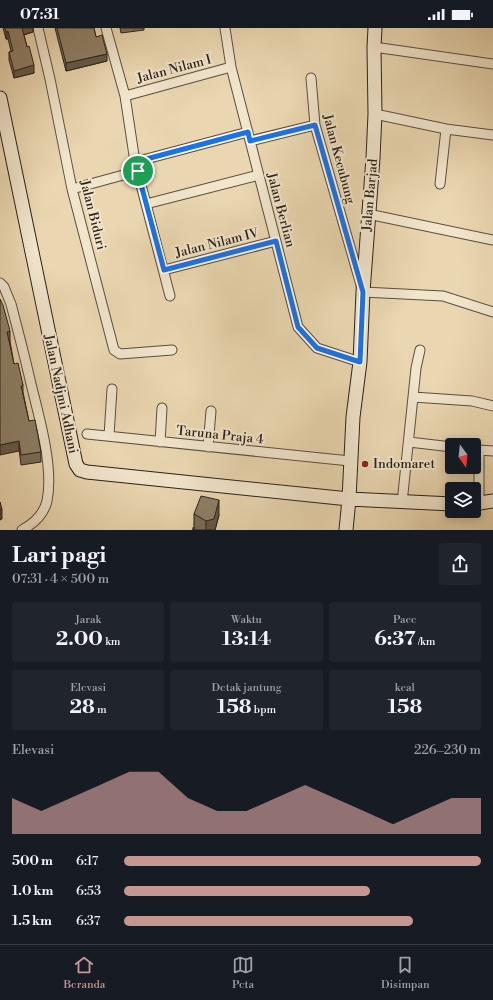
<!DOCTYPE html>
<html lang="id">
<meta charset="utf-8">
<style>
body{margin:0;font-family:"Libre Bodoni",serif;background:#20242c;color:#f1f3f6;height:100vh;display:flex;flex-direction:column;font-size:15px;white-space:nowrap}
*{box-sizing:border-box;margin:0}
p{font-size:13px;color:#9ea1a6}
.icon{flex:none;width:22px;height:22px;fill:none;stroke:currentColor;stroke-width:2;stroke-linecap:round;stroke-linejoin:round}
.map{position:relative;height:502px;overflow:hidden}
.drawer{display:flex;flex-direction:column;background:#171b24;flex:1}
.drawer>*{flex:none}
.needle{width:26px;rotate:165deg}
.buttons{position:absolute;left:445px;top:410px;display:grid;gap:8px}
.buttons a{display:grid;place-items:center;width:36px;height:36px;border-radius:4px;background:#171b24;box-shadow:0 2px 10px #0003;font-size:20px}
.pin{position:absolute;display:grid;place-items:center;width:34px;height:34px;color:#fff;margin:-17px;border:2px solid #fff;border-radius:50%;box-shadow:0 1px 4px #0007}
.round{display:grid;place-items:center;flex:none;width:42px;height:42px;border-radius:4px;background:#20242c}
.headline{display:flex;align-items:center;justify-content:space-between;height:68px;padding:0 12px}
h1{font-size:22px;font-weight:700;line-height:30px}
.metrics{display:grid;grid-template-columns:repeat(3,1fr);gap:6px;height:68px;padding:4px 12px}
.metrics div{display:grid;align-content:center;border-radius:4px;background:#20242c;text-align:center}
.metrics b{font-size:20px;font-weight:700}
.metrics small{font-size:11px;font-weight:400}
.metrics p{font-size:11px}
.chart{height:112px;padding:8px 12px}
.chart p{display:flex;justify-content:space-between}
.chart svg{width:100%;height:72px;margin-top:4px;fill:#c59692;opacity:.7}
ul{padding:0 12px;list-style:none;font-size:13px}
li{display:grid;grid-template-columns:64px 48px 1fr;align-items:center;height:30px}
li i{height:10px;border-radius:5px;background:#c59692}
.status{display:flex;justify-content:space-between;align-items:center;height:28px;padding:0 20px;background:#171b24;direction:ltr}
.status svg{height:11px;fill:currentColor}
.tabs{display:flex;justify-content:space-around;align-items:center;height:56px;border-top:1px solid #363941;background:#171b24;font-size:11px;color:#9ea1a6}
.tabs a{display:grid;justify-items:center;gap:2px}
.tabs .current{color:#c59692}
.map>svg:first-child{display:block}
.lines{fill:none;stroke-linecap:round;stroke-linejoin:round}
.street-casing{stroke:#5b4e3f;stroke-width:11}
.secondary-casing{stroke:#2b2119;stroke-width:15}
.path{stroke:#2b2119;stroke-width:2;stroke-dasharray:3 2;stroke-linecap:butt}
.street{stroke:#f1e5cc;stroke-width:9}
.secondary{stroke:#f1e5cc;stroke-width:13}
.wall{fill:#7a6e59;stroke:#2b2119}
.shaded-wall{fill:#635a49;stroke:#2b2119}
.building{fill:#8e8068;stroke:#2b2119}
.route-casing{stroke:#fff;stroke-width:8}
.route{stroke:#1a73e8;stroke-width:5}
.poi-dot{fill:#8f2418;stroke:#f1e5cc;stroke-width:1.5}
.labels{text-anchor:middle;dominant-baseline:central;stroke-width:4;stroke-linejoin:round;paint-order:stroke}
.street-label{font-size:13px;fill:#2b2119;stroke:#f1e5cc}
.poi-label{font-size:13px;fill:#2b2119;stroke:#f1e5cc;text-anchor:start}
</style>
<div class="status"><b>07:31</b><svg viewBox="0 0 49 12"><path d="M0 12V9h3v3zM5 12V6h3v6zM10 12V3h3v9zM15 12V0h3v12zM26 1h20v11H26zM47 4h2v5h-2z"/></svg></div>
<div class="map">
<svg width="493" height="502" viewBox="0 0 493 502">
<rect width="100%" height="100%" fill="#ead7b1"/>
<filter id="stains"><feTurbulence type="fractalNoise" baseFrequency=".005" numOctaves="4"/><feColorMatrix values="0 0 0 0 .2 0 0 0 0 .09 0 0 0 0 .02 0 0 0 .5 -.17"/></filter>
<radialGradient id="worn" r=".72"><stop offset=".6" stop-color="#630" stop-opacity="0"/><stop offset="1" stop-color="#630" stop-opacity=".3"/></radialGradient>
<g class="lines">
<!-- street casing -->
<g class="street-casing">
<path id="street" d="M38,0L50,51L72,161L114,322L120,326L172,322
M106,0L125,68L135,134L170,268
M225,0L231,39L298,299L317,320L360,334
M374,19L493,36
M311,50L315,97L363,264L443,268L493,284
M125,68L231,39
M375,86L446,101L493,107
M250,113L315,97
M135,134L248,104
M440,156L446,101
M72,161L138,143
M146,176L259,147
M368,186L493,212
M164,242L276,213
M0,255L4,259L11,276C18,303 25,329 31,356C39,388 54,440 47,473C44,486 33,496 22,502
M413,369L472,373L493,378
M87,406L350,433
M109,408L112,361
M160,414L162,380
M409,414L452,419
M208,419L211,383
M402,475L416,340L420,322
M479,476V422L493,423"/>
</g>
<!-- secondary casing -->
<g class="secondary-casing">
<path id="secondary" d="M0,70L76,436L80,442L87,444L349,471L452,476
M474,476L493,473
M346,502L349,471L353,389L360,334L363,264L373,130L375,86L374,19L375,0"/>
</g>
<!-- path -->
<path class="path" d="M193,502L195,495"/>
<!-- street -->
<use href="#street" class="street"/>
<!-- secondary -->
<use href="#secondary" class="secondary"/>
</g>
<!-- wall -->
<path class="wall" d="M3,0H33V4L24,7L34,45L14,50L9,32V24L11,23L8,11H6Z
M55,0H94L96,9L107,33L66,43Z
M120,0H144V2L121,5Z
M0,271L10,313L14,336L23,357V364L29,393L41,424V434L21,437Z
M194,486L219,487L215,502H196L194,501Z"/>
<!-- shaded-wall -->
<path class="shaded-wall" d="M22,0H33V4L22,7Z
M8,3V11H6V4Z
M107,26V33L66,43V35Z
M34,37V45L14,50V43Z
M10,303V313L7,314V304Z
M19,413V423L0,427V417Z
M219,472V487L215,502H206V493Z
M2,481V491L0,492V482Z"/>
<!-- building -->
<path class="building" d="M5,0H22L27,19L29,18L34,37L14,43L9,24L13,23L8,3L6,4Z
M57,0H94L96,9L102,7L107,26L66,35Z
M0,271L3,277L10,303L7,304L14,336L18,335L23,357L21,358L29,393L35,392L41,424L21,427L19,413L0,417Z
M201,468L219,472L214,491L206,493L194,486Z
M0,474L2,481L0,482Z"/>
<g class="lines">
<!-- route casing -->
<g class="route-casing">
<path id="route" d="M315,97L363,264L360,334L317,320L298,299L276,213L164,242L135,134L248,104L250,113Z"/>
</g>
<!-- route -->
<use href="#route" class="route"/>
</g>
<!-- markers -->
<circle class="poi-dot" cx="365" cy="436" r="4"/>
<g class="labels">
<!-- street labels -->
<g class="street-label">
<text transform="translate(174 41) rotate(-15)">Jalan Nilam I</text>
<text transform="translate(339 131) rotate(75)">Jalan Kecubung</text>
<text transform="translate(370 167) rotate(-85)">Jalan Barjad</text>
<text transform="translate(281 182) rotate(75)">Jalan Berlian</text>
<text transform="translate(93 187) rotate(76)">Jalan Biduri</text>
<text transform="translate(217 215) rotate(-14)">Jalan Nilam IV</text>
<text transform="translate(61 366) rotate(78)">Jalan Nadjmi Adhani</text>
<text transform="translate(220 407) rotate(6)">Taruna Praja 4</text>
</g>
<!-- poi labels -->
<g class="poi-label">
<text x="373" y="436">Indomaret</text>
</g>
</g>
<rect width="100%" height="100%" filter="url(#stains)"/>
<rect width="100%" height="100%" fill="url(#worn)"/>
</svg>
<div class="buttons">
<a><svg class="needle" viewBox="-14 -14 28 28"><path d="M0-13l5 13h-10z" fill="#e53935"/><path d="M0 13l5-13h-10z" fill="#9ea1a6"/></svg></a>
<a><svg class="icon" aria-label="layers" viewBox="0 0 24 24"><path d="M12 4l9 5-9 5-9-5zM3 14l9 5 9-5"/></svg></a>
</div>
<div class="pin" style="left:138px;top:143px;background:#1e9e55"><svg class="icon" aria-label="arrive" viewBox="0 0 24 24"><path d="M6 21V4h12l-3 4 3 4H6"/></svg></div>
</div>
<section class="drawer">
<div class="headline"><div><h1>Lari pagi</h1><p>07:31 · 4 × 500 m</p></div><a class="round"><svg class="icon" aria-label="share" viewBox="0 0 24 24"><path d="M12 15V3M7 8l5-5 5 5M5 13v7h14v-7"/></svg></a></div>
<div class="metrics">
<div><p>Jarak</p><b>2.00<small> km</small></b></div>
<div><p>Waktu</p><b>13:14</b></div>
<div><p>Pace</p><b>6:37<small> /km</small></b></div>
</div>
<div class="metrics">
<div><p>Elevasi</p><b>28<small> m</small></b></div>
<div><p>Detak jantung</p><b>158<small> bpm</small></b></div>
<div><p>kcal</p><b>158</b></div>
</div>
<div class="chart"><p><span>Elevasi</span>226–230 m</p>
<svg viewBox="0 0 160 44" preserveAspectRatio="none"><path d="M0 44V22L10 30L20 22L30 14L40 6L50 6L60 22L70 30L80 30L90 22L100 14L110 22L120 30L130 38L140 30L150 22L160 22V44z"/></svg>
</div>
<ul>
<li><b>500 m</b>6:17<i style="width:100%"></i></li>
<li><b>1.0 km</b>6:53<i style="width:69%"></i></li>
<li><b>1.5 km</b>6:37<i style="width:81%"></i></li>
</ul>
</section>
<nav class="tabs">
<a class="current"><svg class="icon" aria-label="home" viewBox="0 0 24 24"><path d="M3 11l9-7 9 7M6 9v11h12V9"/></svg>Beranda</a>
<a><svg class="icon" aria-label="map" viewBox="0 0 24 24"><path d="M3 6l6-2 6 2 6-2v14l-6 2-6-2-6 2zM9 4v14M15 6v14"/></svg>Peta</a>
<a><svg class="icon" aria-label="saved" viewBox="0 0 24 24"><path d="M7 4h10v16l-5-4-5 4z"/></svg>Disimpan</a>
</nav>
